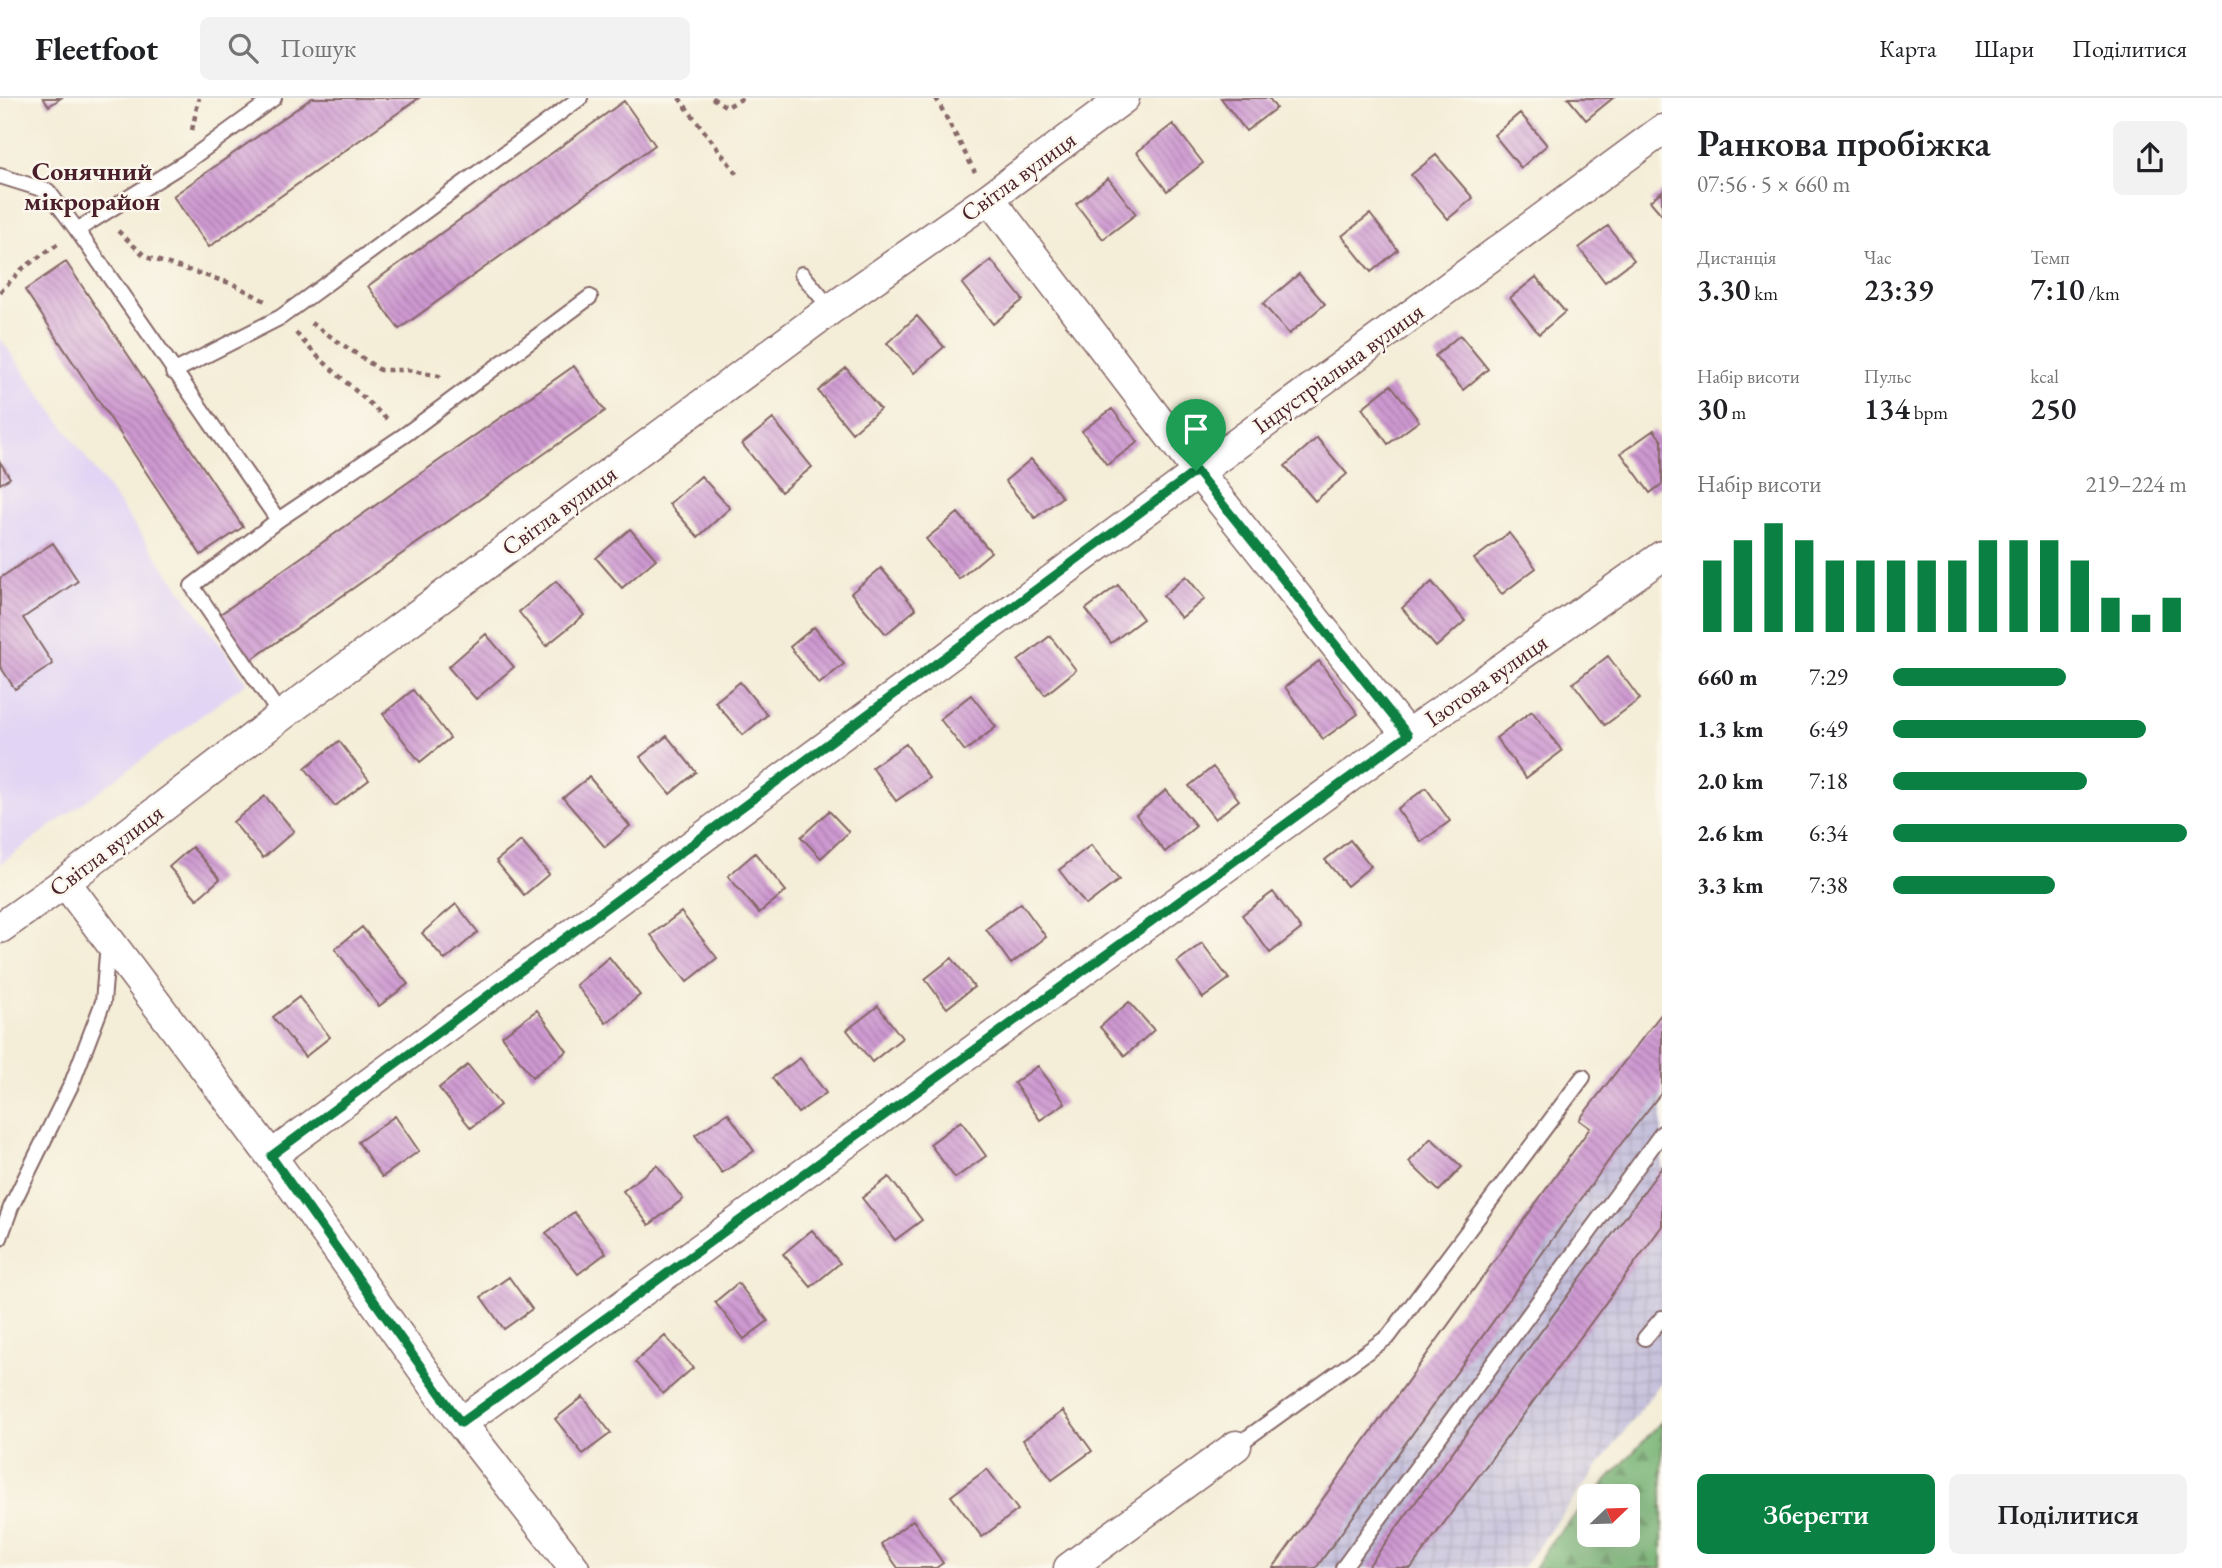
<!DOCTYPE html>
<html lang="uk">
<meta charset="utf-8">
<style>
body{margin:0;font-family:"EB Garamond",serif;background:#f2f2f2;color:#202124;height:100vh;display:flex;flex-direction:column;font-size:26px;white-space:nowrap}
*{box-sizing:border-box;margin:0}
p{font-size:23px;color:#757577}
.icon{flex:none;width:38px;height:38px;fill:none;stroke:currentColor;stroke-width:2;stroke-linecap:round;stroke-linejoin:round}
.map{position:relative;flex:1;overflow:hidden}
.panel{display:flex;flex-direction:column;background:#fff;width:560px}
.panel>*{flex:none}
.needle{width:46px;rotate:67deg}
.buttons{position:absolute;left:1577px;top:1386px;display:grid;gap:14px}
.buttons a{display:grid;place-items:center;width:63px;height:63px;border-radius:10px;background:#fff;box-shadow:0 7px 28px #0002;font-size:35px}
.pin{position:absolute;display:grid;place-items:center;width:60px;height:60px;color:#fff;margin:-72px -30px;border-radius:50% 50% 50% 0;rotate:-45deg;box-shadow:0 0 7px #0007}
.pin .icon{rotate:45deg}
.round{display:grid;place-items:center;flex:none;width:74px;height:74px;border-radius:10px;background:#f2f2f2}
.overview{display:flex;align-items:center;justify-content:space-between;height:119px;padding:0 35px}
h1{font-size:38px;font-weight:600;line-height:52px}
.figures{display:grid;grid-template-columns:repeat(3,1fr);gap:10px;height:119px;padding:7px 35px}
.figures div{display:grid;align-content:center}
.figures b{font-size:30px;font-weight:600}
.figures small{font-size:19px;font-weight:400}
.figures p{font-size:19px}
.chart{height:196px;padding:14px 35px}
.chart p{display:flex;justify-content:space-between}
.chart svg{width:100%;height:126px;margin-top:7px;stroke:#0b8043;stroke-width:6}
.action{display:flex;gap:14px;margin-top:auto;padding:14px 35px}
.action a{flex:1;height:80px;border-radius:10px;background:#0b8043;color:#fff;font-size:28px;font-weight:600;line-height:80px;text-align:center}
.action a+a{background:#f2f2f2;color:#202124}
ul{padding:0 35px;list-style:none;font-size:23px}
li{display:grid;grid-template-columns:112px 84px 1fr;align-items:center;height:52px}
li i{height:18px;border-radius:9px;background:#0b8043}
header{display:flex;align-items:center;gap:42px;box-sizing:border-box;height:98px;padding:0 35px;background:#fff;border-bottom:2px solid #e0e0e0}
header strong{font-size:33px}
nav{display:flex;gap:38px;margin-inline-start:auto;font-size:24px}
.search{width:490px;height:63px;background:#f2f2f2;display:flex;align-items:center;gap:18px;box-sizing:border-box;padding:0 24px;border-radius:10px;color:#757577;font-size:26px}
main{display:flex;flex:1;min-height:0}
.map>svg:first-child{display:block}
.built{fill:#e1d4f4}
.industrial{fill:url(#industrial-grid)}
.forest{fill:url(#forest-firs);stroke:#606a50;stroke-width:2}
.building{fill:url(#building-back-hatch)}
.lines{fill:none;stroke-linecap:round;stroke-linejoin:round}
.lane-casing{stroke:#866767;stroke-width:18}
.street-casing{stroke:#866767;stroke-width:33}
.path{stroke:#866767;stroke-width:4.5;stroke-dasharray:5 5;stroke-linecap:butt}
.lane{stroke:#fff;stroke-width:14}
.street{stroke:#fff;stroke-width:30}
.route-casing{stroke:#fff;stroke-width:14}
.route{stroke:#0b8043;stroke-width:9}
.labels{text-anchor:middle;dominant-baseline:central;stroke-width:5;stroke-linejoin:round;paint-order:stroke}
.street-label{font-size:24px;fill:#4a1f2b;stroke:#fbf7ec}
.neighbourhood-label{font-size:26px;font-weight:bold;fill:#4a1f2b;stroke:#fbf7ec}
</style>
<header>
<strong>Fleetfoot</strong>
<div class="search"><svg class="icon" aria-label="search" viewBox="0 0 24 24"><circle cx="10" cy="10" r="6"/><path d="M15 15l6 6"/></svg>Пошук</div>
<nav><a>Карта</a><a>Шари</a><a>Поділитися</a></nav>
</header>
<main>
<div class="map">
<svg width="1662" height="1470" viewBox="0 0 1662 1470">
<defs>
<pattern id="industrial-grid" width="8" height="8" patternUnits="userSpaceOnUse" patternTransform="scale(1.75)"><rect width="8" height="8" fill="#c5c0db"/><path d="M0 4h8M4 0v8" fill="none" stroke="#aba5bc"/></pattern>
<pattern id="forest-firs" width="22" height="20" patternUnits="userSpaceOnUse" patternTransform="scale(1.75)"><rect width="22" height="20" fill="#77b474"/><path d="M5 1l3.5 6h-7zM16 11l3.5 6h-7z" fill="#64925f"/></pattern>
<pattern id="building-back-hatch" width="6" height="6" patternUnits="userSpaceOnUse" patternTransform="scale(1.75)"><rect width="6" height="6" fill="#ce99d1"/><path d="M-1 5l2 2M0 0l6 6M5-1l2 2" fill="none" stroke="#a97caa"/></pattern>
</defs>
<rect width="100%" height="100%" fill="#fbf7ec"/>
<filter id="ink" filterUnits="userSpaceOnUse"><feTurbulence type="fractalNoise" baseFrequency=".0143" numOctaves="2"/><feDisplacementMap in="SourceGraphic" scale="14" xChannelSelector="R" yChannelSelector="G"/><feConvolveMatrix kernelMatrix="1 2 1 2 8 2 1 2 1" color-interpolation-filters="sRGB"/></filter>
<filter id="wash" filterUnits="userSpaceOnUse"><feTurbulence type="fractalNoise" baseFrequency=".00686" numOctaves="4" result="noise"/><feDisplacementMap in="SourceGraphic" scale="28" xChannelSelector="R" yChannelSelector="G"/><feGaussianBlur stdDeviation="1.57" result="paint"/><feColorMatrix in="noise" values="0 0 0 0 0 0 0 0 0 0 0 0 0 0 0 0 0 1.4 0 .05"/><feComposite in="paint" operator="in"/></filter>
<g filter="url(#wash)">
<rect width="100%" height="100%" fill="#f4edd7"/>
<!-- built -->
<path class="built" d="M0,240L247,584L0,766Z"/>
<!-- industrial -->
<path class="industrial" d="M1662,915V1283L1522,1470H1273L1318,1412L1590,1030L1579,1022Z"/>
<!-- forest -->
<path class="forest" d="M1662,1323V1470H1534L1550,1445L1589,1402V1437H1628V1398H1593Z"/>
<g id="blocks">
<!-- building -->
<path class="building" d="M43,0H61L49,8Z
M312,0H419L209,149L173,98Z
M1221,0H1269L1276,10L1246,33Z
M1568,0H1613L1586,22Z
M624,3L655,47L399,231L368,188Z
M1520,15L1547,47L1521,70L1494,37Z
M1173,26L1203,65L1167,93L1137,54Z
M1436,57L1473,100L1448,121L1411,77Z
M1108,80L1136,116L1103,141L1076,106Z
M1662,93V117L1650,103Z
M1370,116L1398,152L1371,174L1342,138Z
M1608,128L1634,162L1605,184L1579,150Z
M991,162L1023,202L993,226L962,186Z
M66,164L243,429L201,457L25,192Z
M1299,176L1325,206L1289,236L1263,206Z
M1536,179L1565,214L1539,236L1510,200Z
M917,218L944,249L914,275L887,245Z
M1460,237L1488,271L1463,292L1435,258Z
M574,268L605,313L251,562L219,517Z
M846,270L880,311L852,335L818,293Z
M1391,287L1419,323L1388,346L1362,310Z
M1112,311L1138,344L1107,367L1082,333Z
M773,321L812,369L781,394L742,346Z
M1654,332L1662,343V386L1650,395L1621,355Z
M1317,340L1347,376L1315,403L1285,368Z
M1031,361L1062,399L1035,420L1005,383Z
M0,364L10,380L0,386Z
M701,378L730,410L698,439L669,406Z
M958,415L991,454L959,481L926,441Z
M630,431L656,461L622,490L596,460Z
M1509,435L1536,470L1502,496L1474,461Z
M53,445L78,483L23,520L53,566L15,591L0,568V480Z
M881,470L916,511L886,536L851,495Z
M1186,478L1205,501L1181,520L1163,498Z
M556,483L584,517L546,548L519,514Z
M1432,484L1465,523L1436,549L1402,510Z
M1118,487L1143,521L1111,545L1086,511Z
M814,529L844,566L819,586L790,549Z
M486,536L514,569L476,601L448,569Z
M1050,538L1076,572L1045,597L1018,563Z
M1608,558L1640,601L1605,627L1573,585Z
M1319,563L1358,616L1323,641L1285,589Z
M740,584L767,617L743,637L715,604Z
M413,592L450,640L420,664L383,616Z
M971,597L996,629L965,653L940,621Z
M1532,613L1562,653L1526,680L1496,640Z
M667,638L696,674L670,696L640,659Z
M339,643L369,682L335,708L305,670Z
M906,646L929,680L896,703L872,669Z
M1213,669L1239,702L1215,721L1189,688Z
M589,679L630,728L605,749L563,700Z
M1426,690L1450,723L1421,744L1397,711Z
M1166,692L1196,728L1165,754L1136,717Z
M265,698L294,733L263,760L233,724Z
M829,713L849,734L821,760L801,739Z
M1350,742L1371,768L1347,788L1325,762Z
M521,743L549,776L524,797L496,763Z
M1091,747L1119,782L1086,807L1059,772Z
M192,749L220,781L197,801L169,769Z
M755,755L786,793L759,815L728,778Z
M1273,794L1301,831L1270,855L1242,817Z
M1021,805L1046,839L1011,866L986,831Z
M456,806L478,834L445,862L422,835Z
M681,814L717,860L687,884L651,837Z
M362,829L408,886L379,908L335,851Z
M1202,845L1229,881L1203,900L1177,864Z
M609,859L640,897L606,925L576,887Z
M952,860L974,889L947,910L925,881Z
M299,899L330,939L305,959L273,919Z
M1129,904L1154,932L1125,958L1100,929Z
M878,908L902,940L872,964L847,932Z
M537,912L567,953L532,979L502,938Z
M1662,915V994L1617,1051L1316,1470H1273L1590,1030L1579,1022Z
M800,960L826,995L798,1015L772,980Z
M468,967L500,1007L471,1030L439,990Z
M1038,968L1065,1005L1040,1022L1014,985Z
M728,1015L754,1053L722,1075L695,1037Z
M395,1018L419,1053L382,1079L358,1044Z
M961,1023L986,1058L955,1080L930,1046Z
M1431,1040L1462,1069L1439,1093L1409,1064Z
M657,1067L683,1101L649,1127L623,1093Z
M1662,1069V1128L1411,1470H1367Z
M889,1079L922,1122L895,1142L862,1100Z
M574,1114L606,1155L578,1176L546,1135Z
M812,1132L840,1165L811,1189L783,1156Z
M509,1179L532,1211L504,1231L481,1199Z
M738,1185L768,1223L744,1241L715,1204Z
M665,1238L693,1270L663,1296L635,1264Z
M583,1299L611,1335L583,1356L555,1321Z
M1063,1313L1092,1353L1052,1382L1023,1342Z
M987,1371L1018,1412L982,1439L951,1398Z
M913,1422L943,1465L936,1470H898L881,1446Z"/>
</g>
</g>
<g filter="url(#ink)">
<use href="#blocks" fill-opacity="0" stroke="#866767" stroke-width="2"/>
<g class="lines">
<!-- lane casing -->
<g class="lane-casing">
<path id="lane" d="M0,78L48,93L77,132L278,422L192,488L281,618
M77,132L186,64L274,0
M802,176L831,211
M173,274L281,219L580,0
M278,422L406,336L590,199
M0,1140L11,1109L72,985L103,904L108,845
M1645,1240L1662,1220
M1236,1348L1389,1238L1583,979
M1343,1470L1662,1035"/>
</g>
<!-- street casing -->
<g class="street-casing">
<path id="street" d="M989,100L1197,373L1407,637
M65,784L271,1058L461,1325L574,1470
M0,830L65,784L281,618L831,211L989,100L1124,0
M271,1058L1662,32
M461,1325L1407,637L1662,458
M1069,1470L1236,1348"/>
</g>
<!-- path -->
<path class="path" d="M679,0L737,76
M712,0L727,9L743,0
M936,0L975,74
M192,32L199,0
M118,133L146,159L233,186L265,203
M0,194L22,171L59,145
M311,225L380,272H407L439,278L443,281
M296,235L315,256L389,323"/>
<!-- lane -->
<use href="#lane" class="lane"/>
<!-- street -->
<use href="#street" class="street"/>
</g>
</g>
<g class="lines" filter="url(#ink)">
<!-- route casing -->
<g class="route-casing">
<path id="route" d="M1196,373L1408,637L461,1325L271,1058Z"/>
</g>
<!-- route -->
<use href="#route" class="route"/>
</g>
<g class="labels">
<!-- street labels -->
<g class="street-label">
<text transform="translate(1018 78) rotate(-36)">Світла вулиця</text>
<text transform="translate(1338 270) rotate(-36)">Індустріальна вулиця</text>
<text transform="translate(559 412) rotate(-36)">Світла вулиця</text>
<text transform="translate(1486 582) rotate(-35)">Ізотова вулиця</text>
<text transform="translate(106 752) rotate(-37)">Світла вулиця</text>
</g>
<!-- neighbourhood labels -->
<g class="neighbourhood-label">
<text x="92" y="73">Сонячний<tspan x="92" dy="30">мікрорайон</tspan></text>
</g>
</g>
</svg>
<div class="buttons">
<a><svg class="needle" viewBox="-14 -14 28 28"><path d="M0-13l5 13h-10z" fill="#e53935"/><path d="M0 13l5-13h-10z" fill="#757577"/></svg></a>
</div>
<div class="pin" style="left:1196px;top:373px;background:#1e9e55"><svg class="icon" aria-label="arrive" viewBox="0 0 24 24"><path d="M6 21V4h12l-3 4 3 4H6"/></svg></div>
</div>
<section class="panel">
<div class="overview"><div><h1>Ранкова пробіжка</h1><p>07:56 · 5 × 660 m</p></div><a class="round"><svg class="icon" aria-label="share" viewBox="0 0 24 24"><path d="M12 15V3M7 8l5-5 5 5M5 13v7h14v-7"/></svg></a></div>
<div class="figures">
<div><p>Дистанція</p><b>3.30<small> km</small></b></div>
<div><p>Час</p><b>23:39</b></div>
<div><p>Темп</p><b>7:10<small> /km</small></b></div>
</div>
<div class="figures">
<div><p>Набір висоти</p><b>30<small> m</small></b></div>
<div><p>Пульс</p><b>134<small> bpm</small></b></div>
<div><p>kcal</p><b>250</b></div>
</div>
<div class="chart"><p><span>Набір висоти</span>219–224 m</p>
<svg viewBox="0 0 160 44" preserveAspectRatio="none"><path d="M5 44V19M15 44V12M25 44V6M35 44V12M45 44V19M55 44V19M65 44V19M75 44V19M85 44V19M95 44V12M105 44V12M115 44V12M125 44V19M135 44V32M145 44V38M155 44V32"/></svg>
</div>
<ul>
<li><b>660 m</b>7:29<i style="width:59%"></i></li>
<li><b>1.3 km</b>6:49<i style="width:86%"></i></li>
<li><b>2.0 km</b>7:18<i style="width:66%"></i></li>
<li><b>2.6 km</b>6:34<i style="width:100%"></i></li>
<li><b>3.3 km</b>7:38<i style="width:55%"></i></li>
</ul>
<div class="action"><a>Зберегти</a><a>Поділитися</a></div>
</section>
</main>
